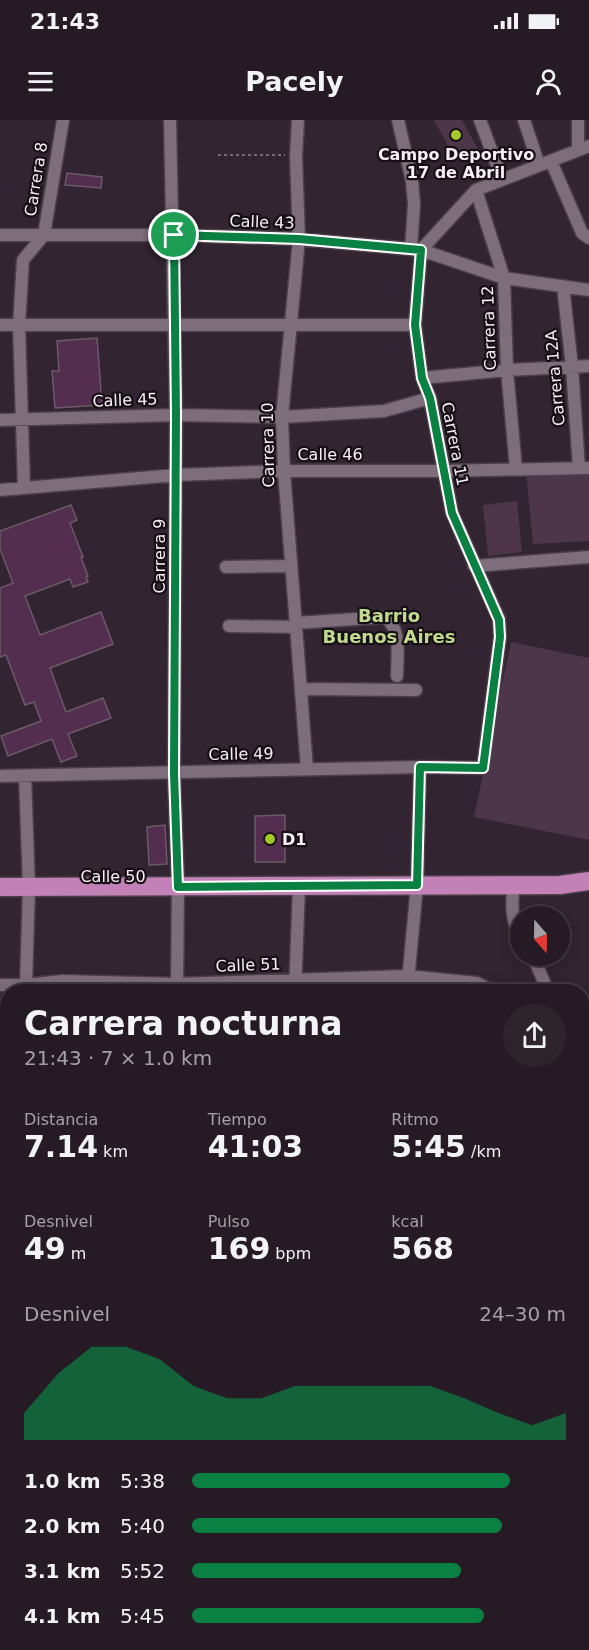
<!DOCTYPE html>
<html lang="es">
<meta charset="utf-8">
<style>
body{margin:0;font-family:"DejaVu Sans",sans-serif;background:#2e242c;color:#f1f3f6;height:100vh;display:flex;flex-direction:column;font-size:22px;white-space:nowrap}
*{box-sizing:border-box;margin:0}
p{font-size:20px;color:#a4a1a6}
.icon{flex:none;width:33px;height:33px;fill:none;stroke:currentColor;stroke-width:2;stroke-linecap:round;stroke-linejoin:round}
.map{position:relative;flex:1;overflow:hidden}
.drawer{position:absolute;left:0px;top:864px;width:590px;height:666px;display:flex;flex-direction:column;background:#261b24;border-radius:24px 24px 0 0;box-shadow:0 3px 15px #0003,0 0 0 2px #423941}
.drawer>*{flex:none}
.needle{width:39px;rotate:160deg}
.tools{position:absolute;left:510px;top:786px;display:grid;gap:12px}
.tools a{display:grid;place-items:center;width:60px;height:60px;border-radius:50%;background:#261b24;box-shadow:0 3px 15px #0003,0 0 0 2px #423941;font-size:30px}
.pin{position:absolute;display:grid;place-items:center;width:51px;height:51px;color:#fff;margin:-26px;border:3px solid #fff;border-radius:50%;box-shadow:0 2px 6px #0007}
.round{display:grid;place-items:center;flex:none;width:63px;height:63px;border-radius:32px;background:#2e242c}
.overview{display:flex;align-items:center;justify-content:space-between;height:102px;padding:0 24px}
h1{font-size:33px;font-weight:600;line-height:45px}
.figures{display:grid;grid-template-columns:repeat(3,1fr);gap:9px;height:102px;padding:6px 24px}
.figures div{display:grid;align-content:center}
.figures b{font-size:30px;font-weight:600}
.figures small{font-size:16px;font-weight:400}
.figures p{font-size:16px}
.chart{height:168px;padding:12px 24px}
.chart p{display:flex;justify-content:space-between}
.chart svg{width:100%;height:108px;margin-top:6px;fill:#0b8043;opacity:.7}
ul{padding:0 24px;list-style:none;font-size:20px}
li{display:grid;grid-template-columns:96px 72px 1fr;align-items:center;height:45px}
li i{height:15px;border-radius:8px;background:#0b8043}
.status{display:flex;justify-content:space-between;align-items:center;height:42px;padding:0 30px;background:#261b24;direction:ltr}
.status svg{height:16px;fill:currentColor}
header{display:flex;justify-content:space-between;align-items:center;height:78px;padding:0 24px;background:#261b24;font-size:27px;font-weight:600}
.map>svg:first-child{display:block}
.green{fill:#4d3649}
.building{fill:#542e4e;stroke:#6b5a67;stroke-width:1.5}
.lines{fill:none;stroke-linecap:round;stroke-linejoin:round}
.street-casing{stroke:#4b3f49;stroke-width:15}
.primary-casing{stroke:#4b3f49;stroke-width:21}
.path{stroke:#766a74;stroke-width:2;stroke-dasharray:3 3;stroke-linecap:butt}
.street{stroke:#7e6d7a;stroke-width:12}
.primary{stroke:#c282b8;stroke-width:18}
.route-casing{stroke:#fff;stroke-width:12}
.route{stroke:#0b8043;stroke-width:8}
.poi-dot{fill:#a3c927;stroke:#161015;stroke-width:2}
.labels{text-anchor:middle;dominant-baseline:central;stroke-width:4.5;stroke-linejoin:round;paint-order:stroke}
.poi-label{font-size:16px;font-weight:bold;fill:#f8eff6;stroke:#161015}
.street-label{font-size:16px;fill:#f8eff6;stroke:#161015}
.neighbourhood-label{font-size:18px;font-weight:bold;fill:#c2d98f;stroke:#161015}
</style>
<div class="status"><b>21:43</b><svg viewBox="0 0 49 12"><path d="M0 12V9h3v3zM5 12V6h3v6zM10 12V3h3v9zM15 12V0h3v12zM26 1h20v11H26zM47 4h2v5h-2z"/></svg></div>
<header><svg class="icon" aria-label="menu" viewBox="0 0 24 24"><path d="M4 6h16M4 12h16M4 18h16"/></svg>Pacely<svg class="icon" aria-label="person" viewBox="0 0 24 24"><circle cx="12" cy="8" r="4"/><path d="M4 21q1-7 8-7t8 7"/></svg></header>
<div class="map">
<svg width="589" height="1530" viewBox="0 0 589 1530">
<rect width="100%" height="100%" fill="#322430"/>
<!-- green -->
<path class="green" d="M434,0H462L478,29L456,41Z
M526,352H589V421L533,424Z
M517,381L522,432L488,436L483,385Z
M511,522L589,538V720L474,697Z"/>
<!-- building -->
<path class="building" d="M67,53L102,57L101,68L65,65Z
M97,218L102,285L55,288L52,251H59L57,221Z
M71,385L77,400L70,403L83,437H81L88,456L86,457L88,462L73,467L70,459L25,476L40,515L101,492L113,524L50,548L66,592L103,578L111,598L68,614L77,636L61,642L52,619L8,636L1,616L41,601L34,582L25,585L6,535L0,537V468L13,463L0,429V411Z
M285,695V742H255V696Z
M165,705L167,744L149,745L147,707Z"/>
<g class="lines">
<!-- street casing -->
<g class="street-casing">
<path id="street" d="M170,0L176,295L174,653L178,767L177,872
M298,0L296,36L299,119L282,297L284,351L307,649
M398,0L412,61L414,85L411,129
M480,0L502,59
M524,0L539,45
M578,0V30
M551,41L582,113L589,118
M476,70L504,158L507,250L516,349
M0,115H174L299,119L421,130L504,158L589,170
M563,166L572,247L579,348
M0,205H415
M422,258L507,250L589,246
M0,300L176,295L282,297L384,291L430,278
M24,367L19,205L23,140L44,115L63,0
M0,370L176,355L284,351H442L589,348
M474,446L589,437
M226,447L291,446
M296,503L385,497C402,509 397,537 397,556
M229,506L296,507
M301,569L416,570
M0,656L420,647L483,648L500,517L499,499L452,393L430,278L422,258L415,205L421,130L476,70L589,26
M25,656L29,767L26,865
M514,766C511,783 511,800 520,816
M533,836L544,862L539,872
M0,865H26L62,861L177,864L407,856L477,863L494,872
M295,872L299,767
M407,872L417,765L420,647
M582,922L589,925
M0,962H8
M0,1037H8
M582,1042L589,1043
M0,1140H8
M582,1142H589
M582,1226L589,1227
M0,1227H8
M0,1328H8
M0,1419H8
M56,1530V1522
M172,1530V1522
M287,1530V1522
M477,1530L478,1522"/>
</g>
<!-- primary casing -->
<g class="primary-casing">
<path id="primary" d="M0,767L560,765L589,761"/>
</g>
<!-- path -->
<path class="path" d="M218,35H285"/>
<!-- street -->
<use href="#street" class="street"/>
<!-- primary -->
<use href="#primary" class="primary"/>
</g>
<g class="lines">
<!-- route casing -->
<g class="route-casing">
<path id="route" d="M174,115L299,119L421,130L415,205L422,258L430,278L452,393L499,500L500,517L483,648L420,647L417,765L178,767L174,653L176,295Z"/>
</g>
<!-- route -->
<use href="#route" class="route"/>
</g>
<!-- markers -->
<g class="poi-dot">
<circle cx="456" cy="15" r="6"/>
<circle cx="270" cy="719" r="6"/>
</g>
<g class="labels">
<!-- poi labels -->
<g class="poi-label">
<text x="456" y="34">Campo Deportivo<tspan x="456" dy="18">17 de Abril</tspan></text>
<text x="282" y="719" text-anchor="start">D1</text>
</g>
<!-- street labels -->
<g class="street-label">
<text transform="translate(36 59) rotate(-81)">Carrera 8</text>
<text transform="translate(262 102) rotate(2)">Calle 43</text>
<text transform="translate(489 208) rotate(-92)">Carrera 12</text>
<text transform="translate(555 258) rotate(-95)">Carrera 12A</text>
<text transform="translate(125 280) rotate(-2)">Calle 45</text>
<text transform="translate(455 324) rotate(79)">Carrera 11</text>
<text transform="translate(268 325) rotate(-91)">Carrera 10</text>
<text x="330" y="334">Calle 46</text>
<text transform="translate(159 436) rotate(-90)">Carrera 9</text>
<text transform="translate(241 634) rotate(-1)">Calle 49</text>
<text x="113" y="756">Calle 50</text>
<text transform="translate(248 845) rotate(-2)">Calle 51</text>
</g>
<!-- neighbourhood labels -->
<g class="neighbourhood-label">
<text x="389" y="495">Barrio<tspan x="389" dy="21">Buenos Aires</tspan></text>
</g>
</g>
</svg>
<div class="tools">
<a><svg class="needle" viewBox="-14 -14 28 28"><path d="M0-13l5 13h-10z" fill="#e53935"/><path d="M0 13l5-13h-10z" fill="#a4a1a6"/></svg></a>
</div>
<div class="pin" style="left:174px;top:115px;background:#1e9e55"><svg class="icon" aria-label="arrive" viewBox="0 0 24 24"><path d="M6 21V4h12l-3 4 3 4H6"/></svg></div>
<section class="drawer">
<div class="overview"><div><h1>Carrera nocturna</h1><p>21:43 · 7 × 1.0 km</p></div><a class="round"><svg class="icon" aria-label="share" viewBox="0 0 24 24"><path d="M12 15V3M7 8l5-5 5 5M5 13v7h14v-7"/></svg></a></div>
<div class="figures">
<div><p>Distancia</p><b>7.14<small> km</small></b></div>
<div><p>Tiempo</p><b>41:03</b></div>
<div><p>Ritmo</p><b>5:45<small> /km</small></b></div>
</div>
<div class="figures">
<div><p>Desnivel</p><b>49<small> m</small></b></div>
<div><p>Pulso</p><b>169<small> bpm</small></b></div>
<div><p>kcal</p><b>568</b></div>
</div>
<div class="chart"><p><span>Desnivel</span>24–30 m</p>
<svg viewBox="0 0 160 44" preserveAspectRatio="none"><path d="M0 44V33L10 17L20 6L30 6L40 11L50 22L60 27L70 27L80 22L90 22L100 22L110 22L120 22L130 27L140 33L150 38L160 33V44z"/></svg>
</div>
<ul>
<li><b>1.0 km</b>5:38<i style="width:85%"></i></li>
<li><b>2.0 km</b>5:40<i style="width:83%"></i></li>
<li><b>3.1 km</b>5:52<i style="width:72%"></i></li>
<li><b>4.1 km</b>5:45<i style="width:78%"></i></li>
</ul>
</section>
</div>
